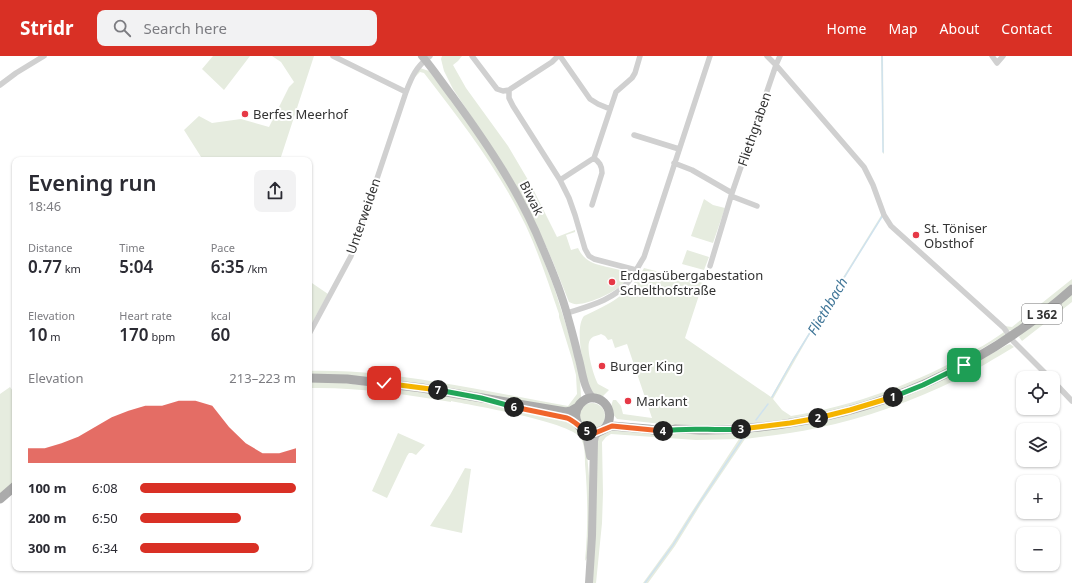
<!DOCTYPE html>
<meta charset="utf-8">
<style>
body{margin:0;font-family:"Noto Sans",sans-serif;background:#f2f2f3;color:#2b2b33;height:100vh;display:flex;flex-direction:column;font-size:15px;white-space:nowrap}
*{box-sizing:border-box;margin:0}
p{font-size:13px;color:#7c7c81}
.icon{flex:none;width:22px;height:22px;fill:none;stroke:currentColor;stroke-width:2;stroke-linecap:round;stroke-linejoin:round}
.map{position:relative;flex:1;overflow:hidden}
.side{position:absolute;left:12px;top:101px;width:300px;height:414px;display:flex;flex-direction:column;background:#fff;border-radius:8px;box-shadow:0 1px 3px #0004}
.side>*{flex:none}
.buttons{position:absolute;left:1016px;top:315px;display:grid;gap:8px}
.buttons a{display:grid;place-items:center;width:44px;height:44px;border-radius:8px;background:#fff;box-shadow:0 1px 3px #0004;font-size:20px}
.pin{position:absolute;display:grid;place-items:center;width:34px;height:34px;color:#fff;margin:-17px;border-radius:8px;box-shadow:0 2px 6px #0006}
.km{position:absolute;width:20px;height:20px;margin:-10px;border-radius:50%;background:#222;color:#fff;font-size:11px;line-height:20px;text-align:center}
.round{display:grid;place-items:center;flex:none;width:42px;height:42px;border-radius:8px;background:#f2f2f3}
.headline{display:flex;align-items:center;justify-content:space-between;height:68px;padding:0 16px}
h1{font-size:22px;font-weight:600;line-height:30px}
.stats{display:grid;grid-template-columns:repeat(3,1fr);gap:6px;height:68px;padding:4px 16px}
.stats div{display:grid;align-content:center}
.stats b{font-size:17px;font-weight:600}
.stats small{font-size:11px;font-weight:400}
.stats p{font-size:11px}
.chart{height:112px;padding:8px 16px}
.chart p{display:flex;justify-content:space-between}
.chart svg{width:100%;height:72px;margin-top:4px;fill:#d93025;opacity:.7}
ul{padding:0 16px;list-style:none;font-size:13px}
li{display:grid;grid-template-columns:64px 48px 1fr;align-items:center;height:30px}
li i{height:10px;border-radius:5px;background:#d93025}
header{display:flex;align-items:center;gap:24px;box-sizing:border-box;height:56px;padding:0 20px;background:#d93025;color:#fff}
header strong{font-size:19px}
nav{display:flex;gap:22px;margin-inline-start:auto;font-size:14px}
.search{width:280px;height:36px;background:#f2f2f3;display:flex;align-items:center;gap:10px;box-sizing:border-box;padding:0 14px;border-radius:8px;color:#7c7c81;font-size:15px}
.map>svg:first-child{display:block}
.green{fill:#e6ecdf}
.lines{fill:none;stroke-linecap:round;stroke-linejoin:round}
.stream{stroke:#cfe2ee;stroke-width:1.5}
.street{stroke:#d0d0d0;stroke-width:5.5}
.secondary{stroke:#bdbdbd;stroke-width:8}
.primary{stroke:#ababab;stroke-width:9}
.split-1-casing{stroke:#fff;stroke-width:8}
.split-2-casing{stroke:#fff;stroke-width:8}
.split-3-casing{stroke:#fff;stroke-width:8}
.split-4-casing{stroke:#fff;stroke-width:8}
.split-5-casing{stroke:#fff;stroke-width:8}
.split-6-casing{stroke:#fff;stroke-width:8}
.split-7-casing{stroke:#fff;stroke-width:8}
.split-8-casing{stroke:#fff;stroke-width:8}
.split-1{stroke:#22a559;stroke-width:5}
.split-2{stroke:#f5b400;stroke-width:5}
.split-3{stroke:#f5b400;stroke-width:5}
.split-4{stroke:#22a559;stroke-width:5}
.split-5{stroke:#f0652b;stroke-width:5}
.split-6{stroke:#f0652b;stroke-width:5}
.split-7{stroke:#22a559;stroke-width:5}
.split-8{stroke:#f5b400;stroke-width:5}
.poi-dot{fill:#e63946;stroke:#fff;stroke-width:1.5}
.labels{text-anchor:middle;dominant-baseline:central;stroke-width:4;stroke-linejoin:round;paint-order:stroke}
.shield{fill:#fff;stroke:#707070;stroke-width:1}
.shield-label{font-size:12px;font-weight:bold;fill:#333}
.poi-label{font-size:13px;fill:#333;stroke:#fff;text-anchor:start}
.street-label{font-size:13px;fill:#333;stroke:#fff}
.water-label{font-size:14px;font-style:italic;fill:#3f7597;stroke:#fff}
</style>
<header>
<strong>Stridr</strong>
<div class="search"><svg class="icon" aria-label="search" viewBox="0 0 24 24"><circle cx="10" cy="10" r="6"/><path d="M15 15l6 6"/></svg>Search here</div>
<nav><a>Home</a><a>Map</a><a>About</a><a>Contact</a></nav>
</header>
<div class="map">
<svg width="1072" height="527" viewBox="0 0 1072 527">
<rect width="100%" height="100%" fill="#fff"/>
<!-- green -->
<path class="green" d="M213,0H250L224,34L202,13Z
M272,0H314L280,104H203L184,74L199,60L212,67L241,63L269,71L289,31L294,26L281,6Z
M442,0H462L458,5L453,9L466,32L508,90L531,129L557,181L575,174V176L566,179L571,194L578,192C588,213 607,208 625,216L626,218C626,221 626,223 625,225C619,235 589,248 578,248C575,249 572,247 569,246L553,206L540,177L509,117L453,33L444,15L441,3Z
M881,0H883L884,97L883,98Z
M420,12L429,15L475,75L504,122L532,174L554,231L571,285L580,323L581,340V342L572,353L309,319V315C352,314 394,319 436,326C480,333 524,342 568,350L577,338L576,319L572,303L559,261V258C549,229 539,198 526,170C499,114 462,66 424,17L420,16L414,22L416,17Z
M704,143L713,149L725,152L713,187L691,180Z
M882,158L883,159L810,278L773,343L782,354L791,360C854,350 920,326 975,294C985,289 995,282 1004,276L1005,279L941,317L864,347L809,361L756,367L688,371L617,363C611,356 610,352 613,344H616L621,350L623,358L652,362L627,288L615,292L612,283L608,284L605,280L601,278C597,280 592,280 590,284C585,291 594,321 598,328L609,334L603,340L600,341L589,335C586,318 573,274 584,260C610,248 630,238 644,212L703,227L685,282L771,341L791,306Z
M687,194L709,201L704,214L682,208Z
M1072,223V228L1049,248L1013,275L1008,274L1004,270L1012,271Z
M309,225L328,238L312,267L309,268Z
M1072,237V246L1022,285L1019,281L1022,277Z
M1010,288L1014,291C995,302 977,314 958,323C913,345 866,362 817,372C794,377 769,380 745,383L701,448L675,490L648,527H643L672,487L689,460L739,383L696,384L611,378L606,381L602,386L603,437L602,467L596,527H592L597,380L606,374L648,375L811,367L977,306L1007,289Z
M309,325H328L460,341L572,366L576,370L586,386L590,432L589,481L587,502L585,505C588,473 588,441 585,408C585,400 585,388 580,381C565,365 476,350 451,345V346C404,338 357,331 309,332Z
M10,331L15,338V426L0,438V338Z
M579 360a13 13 0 1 1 26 0a13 13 0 1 1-26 0Z
M398,377L425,389L416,399L412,397H409L407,400L387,442L372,435Z
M465,412L471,413L462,477L430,470L450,439Z"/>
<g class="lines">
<!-- stream -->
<path class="stream" d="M882,0L883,96
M772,341L793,304L883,159
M756,364L768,348
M645,527L673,489L700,446L743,382"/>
<!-- street -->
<path class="street" d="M333,0L406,36C412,20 416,11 430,0
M472,0L497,33L503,35L509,34L552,6L558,0
M560,0L590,43L598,48L610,53
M767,0L776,9L864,111L873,129L884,159L891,170L1004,272L1013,285L1050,322
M992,0L997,7L1003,0
M0,29L16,17L44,0
M509,34V42L513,50L560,124L569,142L575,159L585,193L589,200L594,203L636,214
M634,79L679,93
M674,107L692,114L732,137
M560,124L594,102L616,36L632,22L635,17L640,0
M731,140L757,150
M592,149L602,117C602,109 599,106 594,102
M710,210L732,137L776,9L780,0
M567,257C589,250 614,244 629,225C635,217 639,209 644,201L710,0
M309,278L351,200L406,36
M1053,325L1072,345"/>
<!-- secondary -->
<path class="secondary" d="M422,0C433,13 443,28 453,41C488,89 521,138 543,193C552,214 561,236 567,258C571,272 575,286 578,300C582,312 583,333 593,342
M582,373L587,383L590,400
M589,527L592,480L594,385L595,380L599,375"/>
<!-- primary -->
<path class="primary" d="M309,322L347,323L422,332L566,356L571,355L578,351
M604,373C621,354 595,330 580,348C570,360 579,379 595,377C601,376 606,371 612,370C624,371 636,372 648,373C653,374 658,375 663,375C667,375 671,374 675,373C685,373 696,374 706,374C724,374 742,373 760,371C877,359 984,311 1072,233
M0,443L15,430"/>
</g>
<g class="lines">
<!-- split-1 casing -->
<g class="split-1-casing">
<path id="split-1" d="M893,341L923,329L964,309"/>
</g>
<!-- split-2 casing -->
<g class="split-2-casing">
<path id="split-2" d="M818,362L850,354L893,341"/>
</g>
<!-- split-3 casing -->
<g class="split-3-casing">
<path id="split-3" d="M741,373L790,367L818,362"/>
</g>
<!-- split-4 casing -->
<g class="split-4-casing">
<path id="split-4" d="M663,375C689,371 715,375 741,373"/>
</g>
<!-- split-5 casing -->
<g class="split-5-casing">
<path id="split-5" d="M587,375L595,377L612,370L663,375"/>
</g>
<!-- split-6 casing -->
<g class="split-6-casing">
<path id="split-6" d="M514,351L567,362C575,365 580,372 587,375"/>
</g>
<!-- split-7 casing -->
<g class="split-7-casing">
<path id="split-7" d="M438,334L481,342L514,351"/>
</g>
<!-- split-8 casing -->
<g class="split-8-casing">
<path id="split-8" d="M384,327L438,334"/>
</g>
<!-- split-1 -->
<use href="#split-1" class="split-1"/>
<!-- split-2 -->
<use href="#split-2" class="split-2"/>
<!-- split-3 -->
<use href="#split-3" class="split-3"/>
<!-- split-4 -->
<use href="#split-4" class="split-4"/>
<!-- split-5 -->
<use href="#split-5" class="split-5"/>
<!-- split-6 -->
<use href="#split-6" class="split-6"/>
<!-- split-7 -->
<use href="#split-7" class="split-7"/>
<!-- split-8 -->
<use href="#split-8" class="split-8"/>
</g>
<!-- markers -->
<g class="poi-dot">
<circle cx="245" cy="58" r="4"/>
<circle cx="916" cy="179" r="4"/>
<circle cx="612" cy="226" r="4"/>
<circle cx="602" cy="310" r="4"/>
<circle cx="628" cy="345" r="4"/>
</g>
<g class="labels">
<!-- shield labels -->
<rect class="shield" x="1022" y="248" width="40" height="20" rx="3"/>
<g class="shield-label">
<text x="1042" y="258">L 362</text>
</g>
<!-- poi labels -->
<g class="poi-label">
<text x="253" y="58">Berfes Meerhof</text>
<text x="924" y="172">St. Töniser<tspan x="924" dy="15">Obsthof</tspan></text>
<text x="620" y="219">Erdgasübergabestation<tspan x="620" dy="15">Schelthofstraße</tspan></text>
<text x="610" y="310">Burger King</text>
<text x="636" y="345">Markant</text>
</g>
<!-- street labels -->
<g class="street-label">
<text transform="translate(754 73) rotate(-71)">Fliethgraben</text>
<text transform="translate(532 142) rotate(63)">Biwak</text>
<text transform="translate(363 160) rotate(-71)">Unterweiden</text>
</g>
<!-- water labels -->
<g class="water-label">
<text transform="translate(827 250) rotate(-59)">Fliethbach</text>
</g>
</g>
</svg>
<div class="buttons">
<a><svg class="icon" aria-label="locate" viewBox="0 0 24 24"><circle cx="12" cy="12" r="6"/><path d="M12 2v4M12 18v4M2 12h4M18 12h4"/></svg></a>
<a><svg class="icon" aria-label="layers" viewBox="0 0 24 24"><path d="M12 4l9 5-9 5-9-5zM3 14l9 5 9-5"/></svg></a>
<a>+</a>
<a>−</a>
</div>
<div class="pin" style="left:964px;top:309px;background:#1e9e55"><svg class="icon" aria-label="arrive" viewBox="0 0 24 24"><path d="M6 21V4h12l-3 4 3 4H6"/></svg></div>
<div class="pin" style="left:384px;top:327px;background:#d93025"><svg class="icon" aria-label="check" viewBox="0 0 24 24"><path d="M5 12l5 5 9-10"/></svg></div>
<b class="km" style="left:893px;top:341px">1</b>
<b class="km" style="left:818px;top:362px">2</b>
<b class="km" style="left:741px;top:373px">3</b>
<b class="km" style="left:663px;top:375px">4</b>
<b class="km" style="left:587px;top:375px">5</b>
<b class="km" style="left:514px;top:351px">6</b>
<b class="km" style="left:438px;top:334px">7</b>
<section class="side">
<div class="headline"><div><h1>Evening run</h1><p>18:46</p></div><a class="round"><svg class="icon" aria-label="share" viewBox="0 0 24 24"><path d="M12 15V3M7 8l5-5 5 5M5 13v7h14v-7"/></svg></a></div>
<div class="stats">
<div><p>Distance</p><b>0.77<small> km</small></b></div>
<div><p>Time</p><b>5:04</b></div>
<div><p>Pace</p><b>6:35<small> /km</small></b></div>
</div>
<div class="stats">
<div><p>Elevation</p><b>10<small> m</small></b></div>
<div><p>Heart rate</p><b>170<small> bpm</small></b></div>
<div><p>kcal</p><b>60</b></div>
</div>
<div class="chart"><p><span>Elevation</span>213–223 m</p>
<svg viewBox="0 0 160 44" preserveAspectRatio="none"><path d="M0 44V35L10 35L20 32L30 28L40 22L50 16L60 12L70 9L80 9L90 6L100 6L110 9L120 22L130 32L140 38L150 38L160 35V44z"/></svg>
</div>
<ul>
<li><b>100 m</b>6:08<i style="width:100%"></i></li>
<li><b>200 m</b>6:50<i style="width:65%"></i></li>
<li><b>300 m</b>6:34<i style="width:76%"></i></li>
</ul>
</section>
</div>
